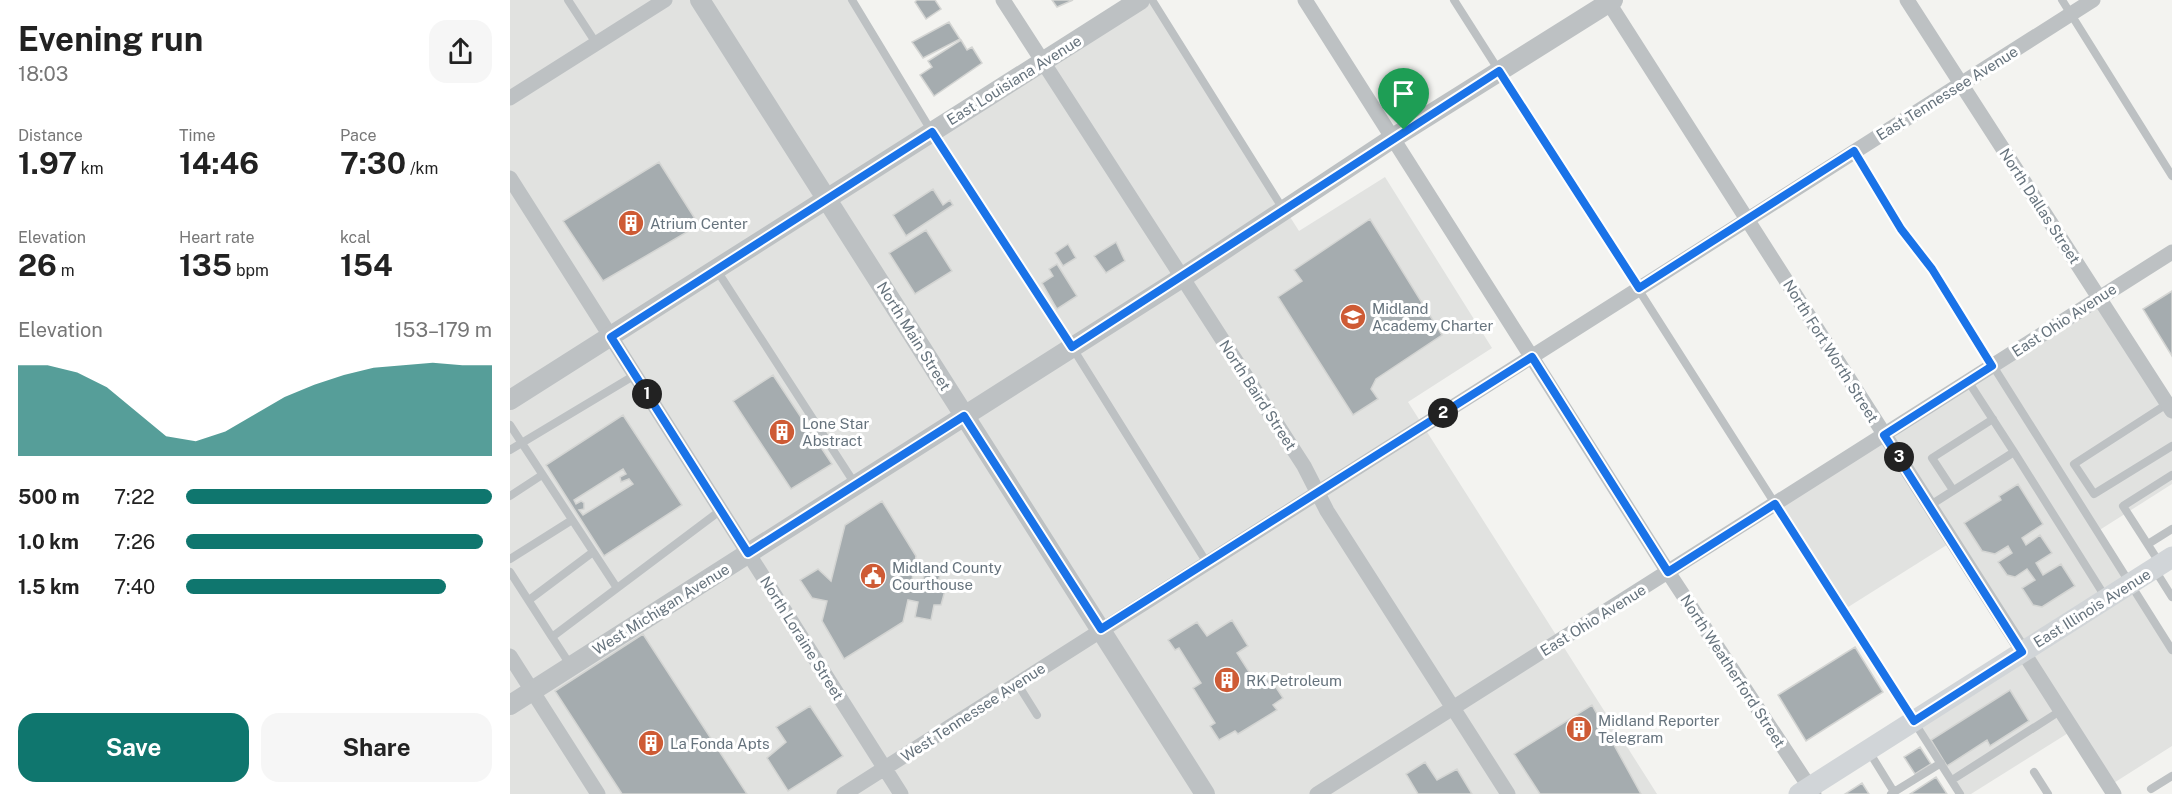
<!DOCTYPE html>
<meta charset="utf-8">
<style>
body{margin:0;font-family:"Public Sans",sans-serif;background:#f6f6f6;color:#222;height:100vh;display:flex;flex-direction:column;font-size:22px;white-space:nowrap}
*{box-sizing:border-box;margin:0}
p{font-size:20px;color:#767676}
.icon{flex:none;width:33px;height:33px;fill:none;stroke:currentColor;stroke-width:2;stroke-linecap:round;stroke-linejoin:round}
.map{position:relative;flex:1;overflow:hidden}
.details{display:flex;flex-direction:column;background:#fff;width:510px}
.details>*{flex:none}
.pin{position:absolute;display:grid;place-items:center;width:51px;height:51px;color:#fff;margin:-62px -26px;border-radius:50% 50% 50% 0;rotate:-45deg;box-shadow:0 0 6px #0007}
.pin .icon{rotate:45deg}
.km{position:absolute;width:30px;height:30px;margin:-15px;border-radius:50%;background:#222;color:#fff;font-size:16px;line-height:30px;text-align:center}
.round{display:grid;place-items:center;flex:none;width:63px;height:63px;border-radius:18px;background:#f6f6f6}
.headline{display:flex;align-items:center;justify-content:space-between;height:102px;padding:0 18px}
h1{font-size:33px;font-weight:700;line-height:45px}
.figures{display:grid;grid-template-columns:repeat(3,1fr);gap:9px;height:102px;padding:6px 18px}
.figures div{display:grid;align-content:center}
.figures b{font-size:30px;font-weight:700}
.figures small{font-size:16px;font-weight:400}
.figures p{font-size:16px}
.chart{height:168px;padding:12px 18px}
.chart p{display:flex;justify-content:space-between}
.chart svg{width:100%;height:108px;margin-top:6px;fill:#0f766e;opacity:.7}
.action{display:flex;gap:12px;margin-top:auto;padding:12px 18px}
.action a{flex:1;height:69px;border-radius:18px;background:#0f766e;color:#fff;font-size:24px;font-weight:700;line-height:69px;text-align:center}
.action a+a{background:#f6f6f6;color:#222}
ul{padding:0 18px;list-style:none;font-size:20px}
li{display:grid;grid-template-columns:96px 72px 1fr;align-items:center;height:45px}
li i{height:15px;border-radius:8px;background:#0f766e}
main{display:flex;flex:1;min-height:0}
.map>svg:first-child{display:block}
.built{fill:#e1e2e0}
.building{fill:#a5acaf;stroke:#d4d5d3;stroke-width:1.5;fill-rule:evenodd}
.lines{fill:none;stroke-linecap:round;stroke-linejoin:round}
.service{stroke:#bdc1c3;stroke-width:8}
.minor{stroke:#bdc1c3;stroke-width:15}
.tertiary{stroke:#bdc1c3;stroke-width:20}
.secondary{stroke:#d1d5d8;stroke-width:21}
.route-casing{stroke:#fff;stroke-width:12}
.route{stroke:#1a73e8;stroke-width:8}
.labels{text-anchor:middle;dominant-baseline:central;stroke-width:6;stroke-linejoin:round;paint-order:stroke}
.street-label{font-size:15px;fill:#66737d;stroke:#fff}
.poi-label{font-size:15px;fill:#66737d;stroke:#fff;text-anchor:start}
</style>
<main>
<section class="details">
<div class="headline"><div><h1>Evening run</h1><p>18:03</p></div><a class="round"><svg class="icon" aria-label="share" viewBox="0 0 24 24"><path d="M12 15V3M7 8l5-5 5 5M5 13v7h14v-7"/></svg></a></div>
<div class="figures">
<div><p>Distance</p><b>1.97<small> km</small></b></div>
<div><p>Time</p><b>14:46</b></div>
<div><p>Pace</p><b>7:30<small> /km</small></b></div>
</div>
<div class="figures">
<div><p>Elevation</p><b>26<small> m</small></b></div>
<div><p>Heart rate</p><b>135<small> bpm</small></b></div>
<div><p>kcal</p><b>154</b></div>
</div>
<div class="chart"><p><span>Elevation</span>153–179 m</p>
<svg viewBox="0 0 160 44" preserveAspectRatio="none"><path d="M0 44V7L10 7L20 10L30 16L40 26L50 36L60 38L70 34L80 27L90 20L100 15L110 11L120 8L130 7L140 6L150 7L160 7V44z"/></svg>
</div>
<ul>
<li><b>500 m</b>7:22<i style="width:100%"></i></li>
<li><b>1.0 km</b>7:26<i style="width:97%"></i></li>
<li><b>1.5 km</b>7:40<i style="width:85%"></i></li>
</ul>
<div class="action"><a>Save</a><a>Share</a></div>
</section>
<div class="map">
<svg width="1662" height="794" viewBox="0 0 1662 794">
<rect width="100%" height="100%" fill="#f3f3f0"/>
<!-- built -->
<path class="built" d="M0,0H340L423,130L642,0L789,231L875,177L982,348L898,402L1147,794H0Z
M1590,295L1662,409V484L1588,531L1662,647V746L1599,786L1563,730L1461,794H1453L1405,719L1512,650L1443,541L1335,609L1267,501Z"/>
<!-- building -->
<path class="building" d="M407,0H425L431,9L416,19L405,2Z
M542,0H563L547,7Z
M439,22L450,39L413,58L402,42Z
M451,40L457,50L462,47L472,63L424,96L410,75L422,67L418,61Z
M149,162L189,225L93,281L53,221Z
M423,189L433,205L440,200L443,205L396,236L383,215Z
M860,219L932,335L866,379L861,389L868,399L843,415L768,297L792,281L784,270Z
M416,230L442,271L405,294L379,253Z
M606,242L615,261L596,273L584,256Z
M558,244L566,258L553,266L545,253Z
M547,264L567,296L547,309L532,283L543,276L539,269Z
M1662,291V356L1633,309Z
M263,375L322,464L281,489L223,401Z
M113,415L172,505L94,556L36,465ZM113,469L116,474L110,477L111,482L119,479L123,484L73,515L69,510L74,509V503L71,501L66,504L64,500Z
M1508,484L1533,524L1512,538L1516,545L1530,535L1542,553L1526,563L1533,575L1551,564L1565,586L1532,607L1523,605L1512,588L1525,580L1517,569L1505,577L1497,575L1488,562L1502,553L1498,546L1485,554L1472,551L1454,523L1491,500L1489,496Z
M372,501L406,556L402,580L413,582L415,568L431,572L427,585L436,587L431,605H424L421,620L405,617L408,602L398,600L393,622L334,659L312,621L317,601L302,598L290,580L308,569L321,581L335,525Z
M722,620L738,646L727,653L748,686L760,678L773,698L763,705L767,710L728,734L725,731L709,740L700,726L705,723L683,688L691,683L669,648L665,650L658,640L687,622L697,636Z
M133,634L237,794H112L45,691Z
M1345,647L1373,692L1296,741L1268,695Z
M1500,690L1519,721L1480,746L1477,740L1437,766L1421,740Z
M1082,705L1131,794H1030L1004,754Z
M300,706L333,756L278,791L257,758L276,742L266,727Z
M1410,747L1421,764L1405,774L1394,757Z
M915,762L927,780L947,769L962,794H908L896,774Z
M1426,777L1437,794H1400Z
M1352,783L1359,794H1335Z"/>
<g class="lines">
<!-- service -->
<path class="service" d="M58,0L86,43
M342,0L422,132L562,347L697,563
M642,0L773,209
M944,0L1450,794
M1552,0L1662,176
M1344,151L1391,229L1422,269L1662,650
M206,269L345,484
M1657,404L1564,464L1584,494L1662,446
M0,425L107,588
M0,450L125,375
M1504,452L1596,598
M1443,490L1422,458L1483,419
M0,496L32,475
M1419,506L1504,452L1458,381
M1638,544L1662,529
M0,559L62,520
M1649,562L1613,506L1662,475
M1645,570L1662,597
M0,572L42,637L211,510
M19,600L83,552
M42,637L61,666
M507,683L527,715
M1358,750L1384,792L1381,794
M1524,772L1538,794
M1442,780L1550,711
M1641,789L1662,776
M1384,792L1431,763"/>
<!-- minor -->
<path class="minor" d="M493,0L794,466L817,511L998,794
M795,0L1158,572L1304,794
M1097,0L1604,794
M1397,0L1662,411
M0,98L155,0
M0,178L391,794
M0,656L88,794
M334,794L1583,0
M807,794L1662,252"/>
<!-- tertiary -->
<path class="tertiary" d="M190,0L695,794
M0,400L630,0
M0,705L673,277L883,138L1103,0"/>
<!-- secondary -->
<path class="secondary" d="M1289,794L1662,557"/>
</g>
<g class="lines">
<!-- route casing -->
<g class="route-casing">
<path id="route" d="M989,71L1129,288L1344,151L1391,229L1422,269L1482,366L1374,435L1512,652L1404,721L1265,504L1158,572L1022,357L591,629L454,416L238,553L101,337L422,132L562,347Z"/>
</g>
<!-- route -->
<use href="#route" class="route"/>
</g>
<!-- icons -->
<defs>
<g id="building-disc" transform="scale(1.35)"><circle r="9.5" fill="#ce5b35" stroke="#fff"/><path d="M-4-6H4V6H1V3H-1V6H-4ZM-2.5-4.3h1.7v1.8h-1.7ZM.8-4.3h1.7v1.8H.8ZM-2.5-1h1.7V.8h-1.7ZM.8-1h1.7V.8H.8Z" fill="#fff"/></g>
<g id="school-disc" transform="scale(1.35)"><circle r="9.5" fill="#ce5b35" stroke="#fff"/><path d="M0-5L7-2L0 1L-7-2ZM-4 1L0 2.5L4 1V4Q0 6-4 4Z" fill="#fff"/></g>
<g id="civic-disc" transform="scale(1.35)"><circle r="9.5" fill="#ce5b35" stroke="#fff"/><path d="M-.6-6.5H3V-4.5H.6V-3L4-1V1h2V6H-6V1h2V-1L-.6-3ZM-1.2 2.5V6h2.4V2.5Z" fill="#fff"/></g>
</defs>
<g fill-rule="evenodd">
<use href="#building-disc" x="121" y="223"/>
<use href="#school-disc" x="843" y="317"/>
<use href="#building-disc" x="272" y="432"/>
<use href="#civic-disc" x="363" y="576"/>
<use href="#building-disc" x="717" y="680"/>
<use href="#building-disc" x="1069" y="729"/>
<use href="#building-disc" x="141" y="743"/>
</g>
<g class="labels">
<!-- street labels -->
<g class="street-label">
<text transform="translate(504 80) rotate(-32)">East Louisiana Avenue</text>
<text transform="translate(1437 93) rotate(-32)">East Tennessee Avenue</text>
<text transform="translate(1530 206) rotate(57)">North Dallas Street</text>
<text transform="translate(1554 320) rotate(-33)">East Ohio Avenue</text>
<text transform="translate(404 336) rotate(58)">North Main Street</text>
<text transform="translate(1321 351) rotate(58)">North Fort Worth Street</text>
<text transform="translate(748 395) rotate(57)">North Baird Street</text>
<text transform="translate(1582 608) rotate(-32)">East Illinois Avenue</text>
<text transform="translate(151 609) rotate(-32)">West Michigan Avenue</text>
<text transform="translate(1083 620) rotate(-32)">East Ohio Avenue</text>
<text transform="translate(292 638) rotate(58)">North Loraine Street</text>
<text transform="translate(1223 671) rotate(57)">North Weatherford Street</text>
<text transform="translate(463 712) rotate(-33)">West Tennessee Avenue</text>
</g>
<!-- poi labels -->
<g class="poi-label">
<text x="140" y="223">Atrium Center</text>
<text x="862" y="308">Midland<tspan x="862" dy="17">Academy Charter</tspan></text>
<text x="292" y="423">Lone Star<tspan x="292" dy="17">Abstract</tspan></text>
<text x="382" y="567">Midland County<tspan x="382" dy="17">Courthouse</tspan></text>
<text x="736" y="680">RK Petroleum</text>
<text x="1088" y="720">Midland Reporter<tspan x="1088" dy="17">Telegram</tspan></text>
<text x="160" y="743">La Fonda Apts</text>
</g>
</g>
</svg>
<div class="pin" style="left:894px;top:130px;background:#1e9e55"><svg class="icon" aria-label="arrive" viewBox="0 0 24 24"><path d="M6 21V4h12l-3 4 3 4H6"/></svg></div>
<b class="km" style="left:137px;top:394px">1</b>
<b class="km" style="left:933px;top:413px">2</b>
<b class="km" style="left:1389px;top:457px">3</b>
</div>
</main>
